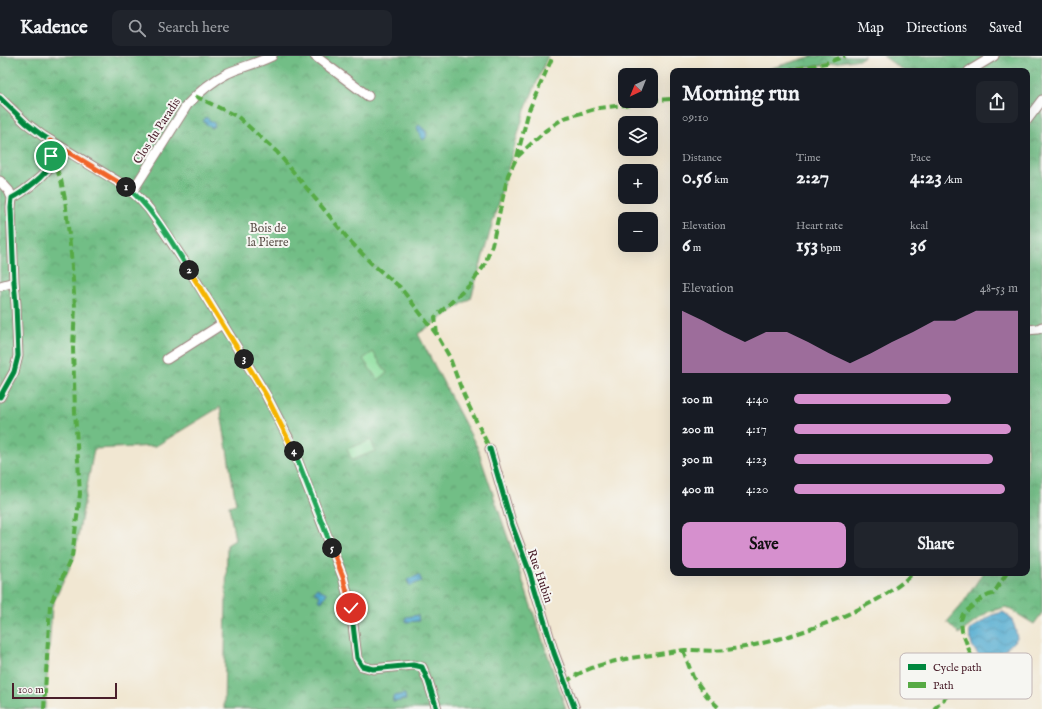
<!DOCTYPE html>
<meta charset="utf-8">
<style>
body{margin:0;font-family:"IM FELL English",serif;background:#20242c;color:#f1f3f6;height:100vh;display:flex;flex-direction:column;font-size:15px;white-space:nowrap}
*{box-sizing:border-box;margin:0}
p{font-size:13px;color:#9ea1a6}
.icon{flex:none;width:22px;height:22px;fill:none;stroke:currentColor;stroke-width:2;stroke-linecap:round;stroke-linejoin:round}
.map{position:relative;flex:1;overflow:hidden}
.sheet{position:absolute;left:670px;top:12px;width:360px;height:508px;display:flex;flex-direction:column;background:#171b24;border-radius:8px;box-shadow:0 4px 16px #0002}
.sheet>*{flex:none}
.needle{width:26px;rotate:223deg}
.controls{position:absolute;left:618px;top:12px;display:grid;gap:8px}
.controls a{display:grid;place-items:center;width:40px;height:40px;border-radius:8px;background:#171b24;box-shadow:0 4px 16px #0002;font-size:20px}
.scale{position:absolute;left:12px;bottom:10px;width:105px;box-sizing:border-box;padding-left:4px;border:2px solid #4a1f2b;border-top:0;font-size:11px;line-height:14px;white-space:nowrap;color:#4a1f2b;-webkit-text-stroke:3px #f6f6f2;paint-order:stroke}
.pin{position:absolute;display:grid;place-items:center;width:34px;height:34px;color:#fff;margin:-17px;border:2px solid #fff;border-radius:50%;box-shadow:0 1px 4px #0007}
.km{position:absolute;width:20px;height:20px;margin:-10px;border-radius:50%;background:#222;color:#fff;font-size:11px;line-height:20px;text-align:center}
.round{display:grid;place-items:center;flex:none;width:42px;height:42px;border-radius:8px;background:#20242c}
.summary{display:flex;align-items:center;justify-content:space-between;height:68px;padding:0 12px}
h1{font-size:22px;font-weight:700;line-height:30px}
.figures{display:grid;grid-template-columns:repeat(3,1fr);gap:6px;height:68px;padding:4px 12px}
.figures div{display:grid;align-content:center}
.figures b{font-size:20px;font-weight:700}
.figures small{font-size:11px;font-weight:400}
.figures p{font-size:11px}
.chart{height:112px;padding:8px 12px}
.chart p{display:flex;justify-content:space-between}
.chart svg{width:100%;height:72px;margin-top:4px;fill:#d690ce;opacity:.7}
.action{display:flex;gap:8px;margin-top:auto;padding:8px 12px}
.action a{flex:1;height:46px;border-radius:8px;background:#d690ce;color:#111;font-size:16px;font-weight:700;line-height:46px;text-align:center}
.action a+a{background:#20242c;color:#f1f3f6}
ul{padding:0 12px;list-style:none;font-size:13px}
li{display:grid;grid-template-columns:64px 48px 1fr;align-items:center;height:30px}
li i{height:10px;border-radius:5px;background:#d690ce}
header{display:flex;align-items:center;gap:24px;box-sizing:border-box;height:56px;padding:0 20px;background:#171b24;border-bottom:1px solid #363941}
header strong{font-size:19px}
nav{display:flex;gap:22px;margin-inline-start:auto;font-size:14px}
.search{width:280px;height:36px;background:#20242c;display:flex;align-items:center;gap:10px;box-sizing:border-box;padding:0 14px;border-radius:8px;color:#9ea1a6;font-size:15px}
.map>svg:first-child{display:block}
.forest{fill:url(#forest-crowns);stroke:#5e6e58}
.pitch{fill:#8ddf9f;stroke:#6c7f65}
.water{fill:url(#water-waves);stroke:#4e667e}
.lines{fill:none;stroke-linecap:round;stroke-linejoin:round}
.minor-casing{stroke:#9e837e;stroke-width:11}
.minor{stroke:#fff;stroke-width:9}
.quiet{stroke:#57aa44;stroke-width:4;stroke-dasharray:8 4;stroke-linecap:butt}
.cycleway-casing{stroke:#f6f6f2;stroke-width:8}
.cycleway{stroke:#00873e;stroke-width:5}
.split-1-casing{stroke:#fff;stroke-width:8}
.split-2-casing{stroke:#fff;stroke-width:8}
.split-3-casing{stroke:#fff;stroke-width:8}
.split-4-casing{stroke:#fff;stroke-width:8}
.split-5-casing{stroke:#fff;stroke-width:8}
.split-6-casing{stroke:#fff;stroke-width:8}
.split-1{stroke:#f0652b;stroke-width:5}
.split-2{stroke:#22a559;stroke-width:5}
.split-3{stroke:#f5b400;stroke-width:5}
.split-4{stroke:#f5b400;stroke-width:5}
.split-5{stroke:#22a559;stroke-width:5}
.split-6{stroke:#f0652b;stroke-width:5}
.labels{text-anchor:middle;dominant-baseline:central;stroke-width:4;stroke-linejoin:round;paint-order:stroke}
.street-label{font-size:12px;fill:#4a1f2b;stroke:#f6f6f2}
.park-label{font-size:12px;fill:#5b4f48;stroke:#f6f6f2}
.key{fill:#f6f6f2;stroke:#c2b6b6;stroke-width:1}
.key-label{font-size:11px;fill:#4a1f2b}
</style>
<header>
<strong>Kadence</strong>
<div class="search"><svg class="icon" aria-label="search" viewBox="0 0 24 24"><circle cx="10" cy="10" r="6"/><path d="M15 15l6 6"/></svg>Search here</div>
<nav><a>Map</a><a>Directions</a><a>Saved</a></nav>
</header>
<div class="map">
<svg width="1042" height="653" viewBox="0 0 1042 653">
<defs>
<pattern id="forest-crowns" width="20" height="18" patternUnits="userSpaceOnUse"><rect width="20" height="18" fill="#72be86"/><path d="M2 6a3 3 0 1 1 6 0M12 15a3 3 0 1 1 6 0" fill="none" stroke="#609a6e"/></pattern>
<pattern id="water-waves" width="16" height="10" patternUnits="userSpaceOnUse"><rect width="16" height="10" fill="#52acd0"/><path d="M0 5q4-4 8 0t8 0" fill="none" stroke="#468ba9"/></pattern>
</defs>
<rect width="100%" height="100%" fill="#f6f6f2"/>
<filter id="ink" filterUnits="userSpaceOnUse"><feTurbulence type="fractalNoise" baseFrequency=".025" numOctaves="2"/><feDisplacementMap in="SourceGraphic" scale="8" xChannelSelector="R" yChannelSelector="G"/><feConvolveMatrix kernelMatrix="1 2 1 2 8 2 1 2 1" color-interpolation-filters="sRGB"/></filter>
<filter id="wash" filterUnits="userSpaceOnUse"><feTurbulence type="fractalNoise" baseFrequency=".012" numOctaves="4" result="noise"/><feDisplacementMap in="SourceGraphic" scale="16" xChannelSelector="R" yChannelSelector="G"/><feGaussianBlur stdDeviation="0.9" result="paint"/><feColorMatrix in="noise" values="0 0 0 0 0 0 0 0 0 0 0 0 0 0 0 0 0 1.4 0 .05"/><feComposite in="paint" operator="in"/></filter>
<g filter="url(#wash)">
<rect width="100%" height="100%" fill="#f1e7d2"/>
<!-- forest -->
<path class="forest" d="M0,0H548L525,54L471,242L418,278L477,391L566,653H224L227,489L235,484L229,450L236,448L220,351L156,390L94,393L74,502L52,550L45,653H0Z
M813,0H865L860,3L783,15H761Z
M883,0H1042V557L1034,568L1006,551L988,556L959,578L947,566L961,550L983,517H1027V15H904Z"/>
<!-- pitch -->
<path class="pitch" d="M373,296L387,317L378,324L363,303Z
M371,384L375,395L352,404L347,393Z"/>
<!-- water -->
<path class="water" d="M206,61L215,68L214,71L211,72L203,65Z
M419,69L426,75L427,80L424,84C420,82 418,75 417,71Z
M419,519L422,525L410,530L407,524Z
M317,532L327,537L322,546L318,544L320,540L314,536Z
M1003,556C1013,561 1015,570 1017,582C1007,593 996,603 981,602C974,594 968,585 970,574L992,559Z
M418,559L419,565L407,566L405,564L406,561Z
M405,638L406,644L393,646V640Z"/>
</g>
<g filter="url(#ink)">
<g class="lines">
<!-- minor casing -->
<g class="minor-casing">
<path id="minor" d="M315,0L368,40
M969,15L994,0
M0,42L26,67L43,80L125,130L138,141L149,153L184,205L266,339L289,383L343,521L351,552L357,602L362,610L373,613L413,609L422,611L428,625L437,653
M1027,64L1042,44
M0,125L9,135L12,142
M132,136L187,49C199,36 212,25 228,17C242,11 258,7 272,0
M0,230L14,226
M1027,274L1038,273L1042,271
M167,303L222,268
M0,341L14,316L18,300L16,248L14,226L11,152L12,142C22,137 48,118 51,107C53,99 48,92 50,85
M490,393L512,469L530,517L554,597L575,653"/>
</g>
<!-- minor -->
<use href="#minor" class="minor"/>
<!-- quiet -->
<path class="quiet" d="M785,15L826,7L845,0
M195,40L238,61L277,96L349,184L372,208L400,231L437,279L449,300L464,340L490,393
M651,44L673,43
M517,101L529,54L553,0
M437,279L435,261L471,228L484,210L492,189L508,119L517,101L545,75L564,62L599,52L625,49L646,45
M683,594L693,621L707,640L720,653
M565,626C572,622 579,617 587,614C607,605 630,602 652,599C662,598 674,595 685,594C701,594 717,596 733,593C785,585 876,555 913,517
M44,653L50,549L72,500L80,438L75,355L73,292L75,251L71,198L65,143L61,124L52,102
M934,653L950,637L971,620L975,610L962,575L961,564L963,558L981,543L989,539L993,538L1007,517"/>
<!-- cycleway casing -->
<g class="cycleway-casing">
<path id="cycleway" d="M0,42L26,67L43,80L125,130L138,141L149,153L184,205L266,339L289,383L343,521L351,552L357,602L362,610L373,613L413,609L422,611L428,625L437,653
M0,341L14,316L18,300L16,248L14,226L11,152L12,142C22,137 48,118 51,107C53,99 48,92 50,85
M490,393L512,469L530,517L554,597L575,653"/>
</g>
<!-- cycleway -->
<use href="#cycleway" class="cycleway"/>
</g>
</g>
<g class="lines" filter="url(#ink)">
<!-- split-1 casing -->
<g class="split-1-casing">
<path id="split-1" d="M51,100L49,90L50,85L126,131"/>
</g>
<!-- split-2 casing -->
<g class="split-2-casing">
<path id="split-2" d="M126,131C151,149 173,188 189,214"/>
</g>
<!-- split-3 casing -->
<g class="split-3-casing">
<path id="split-3" d="M189,214L244,303"/>
</g>
<!-- split-4 casing -->
<g class="split-4-casing">
<path id="split-4" d="M244,303L266,339L294,395"/>
</g>
<!-- split-5 casing -->
<g class="split-5-casing">
<path id="split-5" d="M294,395L332,492"/>
</g>
<!-- split-6 casing -->
<g class="split-6-casing">
<path id="split-6" d="M332,492L343,521L351,552"/>
</g>
<!-- split-1 -->
<use href="#split-1" class="split-1"/>
<!-- split-2 -->
<use href="#split-2" class="split-2"/>
<!-- split-3 -->
<use href="#split-3" class="split-3"/>
<!-- split-4 -->
<use href="#split-4" class="split-4"/>
<!-- split-5 -->
<use href="#split-5" class="split-5"/>
<!-- split-6 -->
<use href="#split-6" class="split-6"/>
</g>
<g class="labels">
<!-- street labels -->
<g class="street-label">
<text transform="translate(157 75) rotate(-57)">Clos du Paradis</text>
<text transform="translate(540 520) rotate(71)">Rue Hubin</text>
</g>
<!-- park labels -->
<g class="park-label">
<text x="268" y="172">Bois de<tspan x="268" dy="14">la Pierre</tspan></text>
</g>
</g>
<!-- legend -->
<rect x="900" y="597" width="132" height="46" rx="6" class="key"/>
<rect x="908" y="608" width="18" height="6" fill="#00873e"/>
<rect x="908" y="626" width="18" height="6" fill="#57aa44"/>
<g class="key-label">
<text x="933" y="615">Cycle path</text>
<text x="933" y="633">Path</text>
</g>
</svg>
<div class="controls">
<a><svg class="needle" viewBox="-14 -14 28 28"><path d="M0-13l5 13h-10z" fill="#e53935"/><path d="M0 13l5-13h-10z" fill="#9ea1a6"/></svg></a>
<a><svg class="icon" aria-label="layers" viewBox="0 0 24 24"><path d="M12 4l9 5-9 5-9-5zM3 14l9 5 9-5"/></svg></a>
<a>+</a>
<a>−</a>
</div>
<div class="scale">100 m</div>
<div class="pin" style="left:51px;top:100px;background:#1e9e55"><svg class="icon" aria-label="arrive" viewBox="0 0 24 24"><path d="M6 21V4h12l-3 4 3 4H6"/></svg></div>
<div class="pin" style="left:351px;top:552px;background:#d93025"><svg class="icon" aria-label="check" viewBox="0 0 24 24"><path d="M5 12l5 5 9-10"/></svg></div>
<b class="km" style="left:126px;top:131px">1</b>
<b class="km" style="left:189px;top:214px">2</b>
<b class="km" style="left:244px;top:303px">3</b>
<b class="km" style="left:294px;top:395px">4</b>
<b class="km" style="left:332px;top:492px">5</b>
<section class="sheet">
<div class="summary"><div><h1>Morning run</h1><p>09:10</p></div><a class="round"><svg class="icon" aria-label="share" viewBox="0 0 24 24"><path d="M12 15V3M7 8l5-5 5 5M5 13v7h14v-7"/></svg></a></div>
<div class="figures">
<div><p>Distance</p><b>0.56<small> km</small></b></div>
<div><p>Time</p><b>2:27</b></div>
<div><p>Pace</p><b>4:23<small> /km</small></b></div>
</div>
<div class="figures">
<div><p>Elevation</p><b>6<small> m</small></b></div>
<div><p>Heart rate</p><b>153<small> bpm</small></b></div>
<div><p>kcal</p><b>36</b></div>
</div>
<div class="chart"><p><span>Elevation</span>48–53 m</p>
<svg viewBox="0 0 160 44" preserveAspectRatio="none"><path d="M0 44V6L10 12L20 19L30 25L40 19L50 19L60 25L70 32L80 38L90 32L100 25L110 19L120 12L130 12L140 6L150 6L160 6V44z"/></svg>
</div>
<ul>
<li><b>100 m</b>4:40<i style="width:70%"></i></li>
<li><b>200 m</b>4:17<i style="width:97%"></i></li>
<li><b>300 m</b>4:23<i style="width:89%"></i></li>
<li><b>400 m</b>4:20<i style="width:94%"></i></li>
</ul>
<div class="action"><a>Save</a><a>Share</a></div>
</section>
</div>
